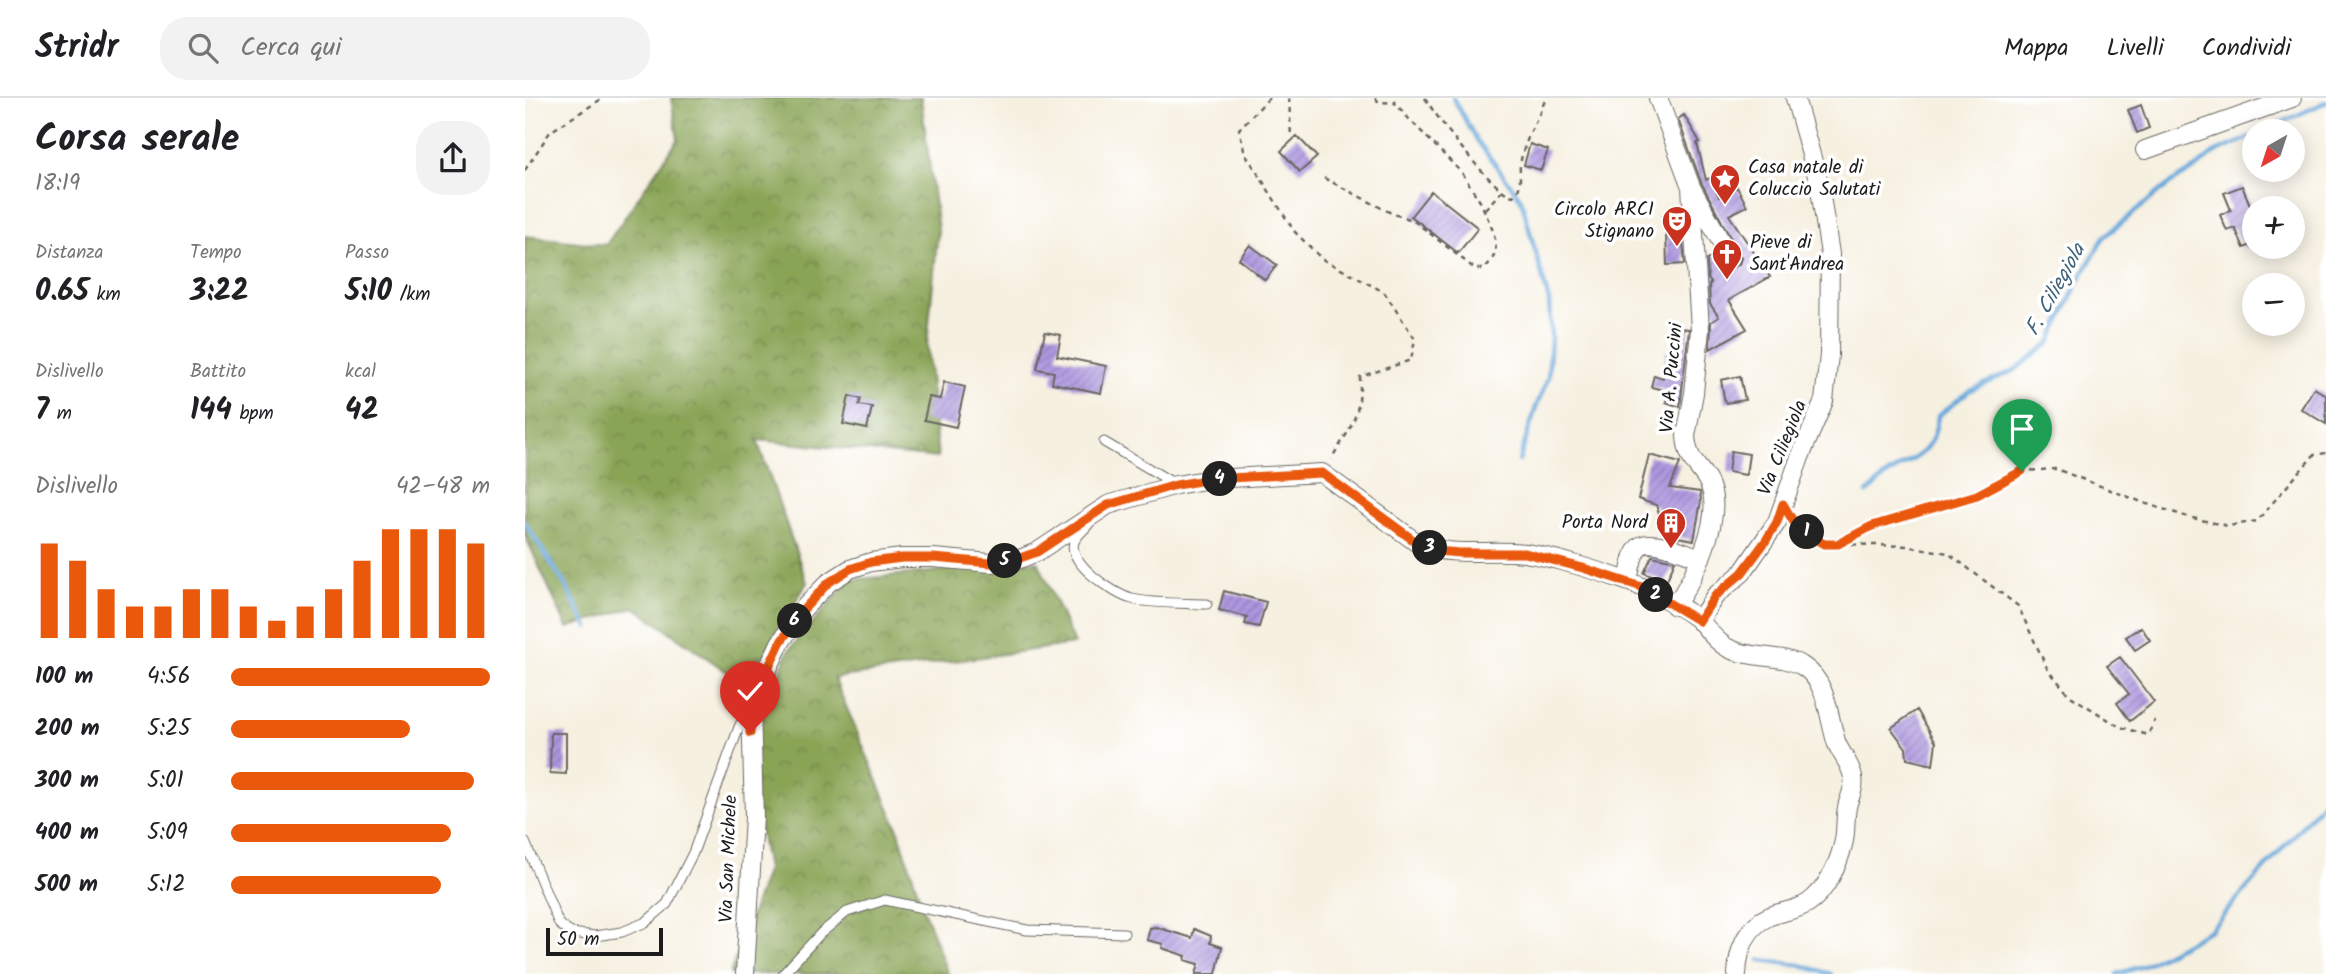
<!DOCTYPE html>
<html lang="it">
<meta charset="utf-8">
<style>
body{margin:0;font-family:Kalam,sans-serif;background:#f2f2f2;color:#202124;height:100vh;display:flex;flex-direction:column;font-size:26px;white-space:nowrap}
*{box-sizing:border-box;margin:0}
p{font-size:23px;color:#757577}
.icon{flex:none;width:38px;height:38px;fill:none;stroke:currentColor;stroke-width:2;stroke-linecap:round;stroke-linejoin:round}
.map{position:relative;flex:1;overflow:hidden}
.panel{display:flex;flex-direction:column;background:#fff;width:525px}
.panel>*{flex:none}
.needle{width:46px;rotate:219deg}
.fabs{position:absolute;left:1717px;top:21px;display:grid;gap:14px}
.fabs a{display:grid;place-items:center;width:63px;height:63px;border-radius:50%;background:#fff;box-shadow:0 4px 18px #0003;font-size:35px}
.scale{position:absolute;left:21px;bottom:18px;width:117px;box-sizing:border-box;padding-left:7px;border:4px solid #1c1c1c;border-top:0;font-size:19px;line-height:24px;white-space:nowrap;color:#1c1c1c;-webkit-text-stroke:5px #fff;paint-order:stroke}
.pin{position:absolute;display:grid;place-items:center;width:60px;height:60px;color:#fff;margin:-72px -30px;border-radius:50% 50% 50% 0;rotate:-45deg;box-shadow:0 0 7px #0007}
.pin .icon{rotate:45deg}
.km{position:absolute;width:35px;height:35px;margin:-18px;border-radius:50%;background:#222;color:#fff;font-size:19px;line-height:35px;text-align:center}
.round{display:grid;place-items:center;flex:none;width:74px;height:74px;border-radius:28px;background:#f2f2f2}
.headline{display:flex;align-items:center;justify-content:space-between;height:119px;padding:0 35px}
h1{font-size:38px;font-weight:700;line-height:52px}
.metrics{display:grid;grid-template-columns:repeat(3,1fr);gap:10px;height:119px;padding:7px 35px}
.metrics div{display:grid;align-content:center}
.metrics b{font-size:30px;font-weight:700}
.metrics small{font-size:19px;font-weight:400}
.metrics p{font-size:19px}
.chart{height:196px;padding:14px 35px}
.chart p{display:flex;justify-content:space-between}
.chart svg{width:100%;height:126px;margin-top:7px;stroke:#ea580c;stroke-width:6}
ul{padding:0 35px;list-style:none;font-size:23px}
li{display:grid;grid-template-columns:112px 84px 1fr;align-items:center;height:52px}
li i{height:18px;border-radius:9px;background:#ea580c}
header{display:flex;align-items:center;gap:42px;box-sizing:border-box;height:98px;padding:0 35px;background:#fff;border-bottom:2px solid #e0e0e0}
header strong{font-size:33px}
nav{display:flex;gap:38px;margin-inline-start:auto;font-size:24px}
.search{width:490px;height:63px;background:#f2f2f2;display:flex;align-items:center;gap:18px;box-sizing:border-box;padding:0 24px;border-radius:28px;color:#757577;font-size:26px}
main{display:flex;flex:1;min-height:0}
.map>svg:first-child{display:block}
.forest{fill:url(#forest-crowns);stroke:#536039;stroke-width:2}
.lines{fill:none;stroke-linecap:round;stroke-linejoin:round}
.stream{stroke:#65a6d9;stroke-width:4.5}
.building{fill:url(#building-hatch)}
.service-casing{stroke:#686661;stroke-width:11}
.minor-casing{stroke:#686661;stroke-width:20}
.path{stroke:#686661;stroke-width:2.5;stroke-dasharray:5 5;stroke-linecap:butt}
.service{stroke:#fff;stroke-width:9}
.minor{stroke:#fff;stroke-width:18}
.route-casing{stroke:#fff;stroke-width:14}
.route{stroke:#ea580c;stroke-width:9}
.labels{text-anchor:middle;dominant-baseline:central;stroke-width:7;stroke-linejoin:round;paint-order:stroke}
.poi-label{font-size:19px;fill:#1c1c1c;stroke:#fff;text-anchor:start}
.street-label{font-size:19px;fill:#1c1c1c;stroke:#fff}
.water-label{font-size:21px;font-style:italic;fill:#40617a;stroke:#fff}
</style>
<header>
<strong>Stridr</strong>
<div class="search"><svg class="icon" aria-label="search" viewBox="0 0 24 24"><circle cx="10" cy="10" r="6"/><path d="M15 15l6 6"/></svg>Cerca qui</div>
<nav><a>Mappa</a><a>Livelli</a><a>Condividi</a></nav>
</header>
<main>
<section class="panel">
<div class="headline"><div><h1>Corsa serale</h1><p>18:19</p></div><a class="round"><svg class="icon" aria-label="share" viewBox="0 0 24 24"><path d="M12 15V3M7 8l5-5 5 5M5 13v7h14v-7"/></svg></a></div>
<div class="metrics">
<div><p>Distanza</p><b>0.65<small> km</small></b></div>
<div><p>Tempo</p><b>3:22</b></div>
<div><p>Passo</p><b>5:10<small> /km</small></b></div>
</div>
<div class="metrics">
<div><p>Dislivello</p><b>7<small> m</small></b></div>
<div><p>Battito</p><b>144<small> bpm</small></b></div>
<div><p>kcal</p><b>42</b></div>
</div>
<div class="chart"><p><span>Dislivello</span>42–48 m</p>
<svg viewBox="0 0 160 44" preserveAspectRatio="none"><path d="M5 44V11M15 44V17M25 44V27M35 44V33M45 44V33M55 44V27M65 44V27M75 44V33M85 44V38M95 44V33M105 44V27M115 44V17M125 44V6M135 44V6M145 44V6M155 44V11"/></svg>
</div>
<ul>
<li><b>100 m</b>4:56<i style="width:100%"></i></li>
<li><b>200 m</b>5:25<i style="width:69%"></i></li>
<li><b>300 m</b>5:01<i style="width:94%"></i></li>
<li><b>400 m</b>5:09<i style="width:85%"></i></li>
<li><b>500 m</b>5:12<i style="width:81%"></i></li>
</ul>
</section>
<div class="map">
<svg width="1801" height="876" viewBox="0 0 1801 876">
<defs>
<pattern id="forest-crowns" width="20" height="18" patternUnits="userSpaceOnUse" patternTransform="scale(1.75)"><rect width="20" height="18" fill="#8aa456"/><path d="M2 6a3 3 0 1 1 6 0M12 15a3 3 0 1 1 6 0" fill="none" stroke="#708546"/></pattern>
<pattern id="building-hatch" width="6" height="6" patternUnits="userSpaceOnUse" patternTransform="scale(1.75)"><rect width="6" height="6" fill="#ad96e0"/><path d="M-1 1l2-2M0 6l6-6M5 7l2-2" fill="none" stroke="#8c7ab5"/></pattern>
</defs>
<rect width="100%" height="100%" fill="#fff"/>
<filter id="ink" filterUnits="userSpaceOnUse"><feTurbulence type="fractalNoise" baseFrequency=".0143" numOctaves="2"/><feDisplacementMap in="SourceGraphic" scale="14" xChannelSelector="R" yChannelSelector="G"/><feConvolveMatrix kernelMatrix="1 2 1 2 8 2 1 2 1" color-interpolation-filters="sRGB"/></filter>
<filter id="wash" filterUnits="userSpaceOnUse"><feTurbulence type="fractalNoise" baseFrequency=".00686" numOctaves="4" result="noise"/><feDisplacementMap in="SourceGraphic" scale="28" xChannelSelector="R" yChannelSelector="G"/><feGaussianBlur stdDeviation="1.57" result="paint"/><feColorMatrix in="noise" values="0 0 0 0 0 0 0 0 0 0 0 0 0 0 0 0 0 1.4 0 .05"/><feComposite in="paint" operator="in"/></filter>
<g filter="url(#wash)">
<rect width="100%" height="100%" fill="#f6f0e0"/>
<!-- forest -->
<path class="forest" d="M146,0H396L413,132L402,247L413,360L232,342L282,485L221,587L109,509L42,530L0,437V138L81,147L153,41Z
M513,463L549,546L309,580L373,731L399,813L423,876H205L242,771L221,656L264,552L325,482Z"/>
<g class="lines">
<!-- stream -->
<path class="stream" d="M928,0L951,41L996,101L1024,203L1026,241L1023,280L1011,309L994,363
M1738,33L1801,4
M1342,395C1350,388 1358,379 1367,374C1396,356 1408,355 1413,318L1444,293L1490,272L1525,245L1551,188L1579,139L1643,87L1671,70L1689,55L1729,38
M0,425L39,485L63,529
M1235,862L1275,867L1306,876
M1592,876L1618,868L1685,832L1801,701"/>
</g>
<g id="blocks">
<!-- building -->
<path class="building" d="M1616,7L1624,30L1612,35L1603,12Z
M1159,17L1175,44L1172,45L1181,82L1185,80L1194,99L1212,89L1222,108L1204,117L1245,179L1204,202L1222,231L1185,251L1186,224L1194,219L1185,206L1184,187L1186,185L1183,181L1182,162L1190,156L1199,169L1205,171L1214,166L1216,160L1176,84L1153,21Z
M772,38L792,59L775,74L756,53Z
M1005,46L1023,52L1016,72L999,67Z
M1717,88L1729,116V146L1719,150L1710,130L1702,133L1695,117L1706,112L1699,95Z
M906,93L953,130L933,155L886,118Z
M1157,134L1160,166L1142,167L1141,135Z
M725,147L752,167L740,182L714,161Z
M1153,230L1164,231L1155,309L1141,304L1143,293L1126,289L1129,277L1138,280L1141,254L1153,255Z
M520,234L536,237L532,258L581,268L576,295L527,285L529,274L512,271Z
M1215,278L1220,302L1200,305L1196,282Z
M419,284L440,289L431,329L399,322L404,299L415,301Z
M1789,290L1801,297V326L1776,311Z
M324,298L336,301L334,307L347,309L342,331L318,326Z
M1206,353L1224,356L1221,377L1203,374Z
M1124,357L1155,365L1145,390L1175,394L1176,403L1169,442L1142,437L1131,407L1113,401Z
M1127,458L1150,463L1141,484L1119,475Z
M699,493L741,504L734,529L720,526L722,519L694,512Z
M1616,529L1625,542L1610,552L1601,539Z
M1595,559L1629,604L1605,623L1592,605L1604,596L1582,568Z
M1392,612L1411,644L1408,667L1382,661L1381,650L1366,630Z
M26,635H41V676L25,675Z
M631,829L667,840L669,831L686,838L685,845L697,849L691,876H671L674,866L660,862L661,858L637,850L638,846L622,842L625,830Z"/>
</g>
</g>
<g filter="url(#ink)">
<use href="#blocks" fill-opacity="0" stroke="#686661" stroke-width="2"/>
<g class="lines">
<!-- service casing -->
<g class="service-casing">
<path id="service" d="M579,344L650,386
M563,427C559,432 551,438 549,444C542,465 590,497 607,501C627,506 661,505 682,506
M0,744L34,826L46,835L70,838L97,834L121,824L142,806L168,755L214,629L222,613
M258,876L296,835L322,814L360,802L502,832L599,835"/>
</g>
<!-- minor casing -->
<g class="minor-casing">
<path id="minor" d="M1133,0L1166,89L1205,160
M1620,52L1767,0
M1103,483C1105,473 1107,459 1112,451C1121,437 1163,456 1176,460
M1150,508C1168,481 1197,424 1186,391C1180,370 1163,369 1161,338L1169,295L1175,231L1166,89
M1174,523L1190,498L1217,475L1252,424L1275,359L1299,303L1304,257L1305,156L1294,85L1270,0
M220,876L229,719L226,607L255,545L278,511L303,485L325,471L346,464L377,460H408L466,465L495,461L512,454L583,407L651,387L686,381L797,375L895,447C930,459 964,451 1000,455C1028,459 1074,473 1102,483C1122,490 1161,510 1176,524C1186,535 1193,546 1207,552C1229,561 1259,556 1279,569C1304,586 1303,621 1312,646C1317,657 1326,667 1328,679C1330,688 1326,696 1323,705C1319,718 1322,733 1318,747C1313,767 1301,793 1283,805C1271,813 1256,813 1243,819C1221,829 1213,853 1212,876"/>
</g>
<!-- path -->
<path class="path" d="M744,0L714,31L720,55L769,133L797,161L859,194L890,241L886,262L835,279C836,318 826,329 806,361
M764,0L766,39
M850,0L854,4L870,5L871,0
M900,0C911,19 969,95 988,98C998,91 994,78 995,67C999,42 1012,23 1021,0
M0,72L25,34L78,0
M799,80L868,116L888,122L950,171H959L967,162L971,153L969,135L956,105L937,75L884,21L870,5
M960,111L977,93
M1268,424L1299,446H1313L1347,428L1452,397L1497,373L1531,371L1622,406L1663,419L1703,428L1732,423L1789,357L1801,355
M1317,446L1382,448L1423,455L1493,508L1522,570L1544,597L1595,629L1623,637L1630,622"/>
<!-- service -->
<use href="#service" class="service"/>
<!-- minor -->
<use href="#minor" class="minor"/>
</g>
</g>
<g class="lines" filter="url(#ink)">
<!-- route casing -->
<g class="route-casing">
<path id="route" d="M225,635L226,607L255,545L278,512L303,485L325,471L346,464L377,460H408L466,465L495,460L512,454L583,407L651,387L686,381L797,375L895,447L911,453L935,455H1000L1058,470L1117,489L1174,523L1190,498L1217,475L1240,444L1252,424L1258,406L1268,423L1287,439L1299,446H1313L1347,428L1452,397L1497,373"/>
</g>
<!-- route -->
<use href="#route" class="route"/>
</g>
<!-- icons -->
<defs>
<g id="sight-pin" transform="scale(1.575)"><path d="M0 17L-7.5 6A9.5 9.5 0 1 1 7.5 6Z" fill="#c8321e" stroke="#fff"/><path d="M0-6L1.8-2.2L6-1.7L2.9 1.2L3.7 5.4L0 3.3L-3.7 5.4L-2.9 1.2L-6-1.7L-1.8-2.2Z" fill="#fff"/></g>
<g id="theatre-pin" transform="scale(1.575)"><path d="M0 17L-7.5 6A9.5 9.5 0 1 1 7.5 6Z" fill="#c8321e" stroke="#fff"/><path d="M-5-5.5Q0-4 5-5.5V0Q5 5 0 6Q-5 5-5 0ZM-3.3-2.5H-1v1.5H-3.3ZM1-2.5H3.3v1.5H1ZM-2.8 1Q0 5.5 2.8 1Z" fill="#fff"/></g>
<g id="church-pin" transform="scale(1.575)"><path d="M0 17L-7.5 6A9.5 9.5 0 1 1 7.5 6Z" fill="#c8321e" stroke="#fff"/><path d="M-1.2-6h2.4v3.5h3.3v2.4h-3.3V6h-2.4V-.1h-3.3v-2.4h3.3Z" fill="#fff"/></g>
<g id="building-pin" transform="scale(1.575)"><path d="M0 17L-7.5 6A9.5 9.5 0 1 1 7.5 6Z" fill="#c8321e" stroke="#fff"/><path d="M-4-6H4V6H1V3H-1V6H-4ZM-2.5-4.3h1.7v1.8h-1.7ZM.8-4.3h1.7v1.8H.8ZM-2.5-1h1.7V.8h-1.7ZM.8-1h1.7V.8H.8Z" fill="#fff"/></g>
</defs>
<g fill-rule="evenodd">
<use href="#sight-pin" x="1200" y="81"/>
<use href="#theatre-pin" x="1152" y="123"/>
<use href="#church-pin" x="1202" y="156"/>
<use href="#building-pin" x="1146" y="425"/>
</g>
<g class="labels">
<!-- poi labels -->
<g class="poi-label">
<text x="1223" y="70">Casa natale di<tspan x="1223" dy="22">Coluccio Salutati</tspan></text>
<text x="1129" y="112" text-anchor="end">Circolo ARCI<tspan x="1129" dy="22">Stignano</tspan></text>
<text x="1225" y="145">Pieve di<tspan x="1225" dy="22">Sant'Andrea</tspan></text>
<text x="1123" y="425" text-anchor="end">Porta Nord</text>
</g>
<!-- street labels -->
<g class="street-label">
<text transform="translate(1147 280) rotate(-85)">Via A. Puccini</text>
<text transform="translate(1258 350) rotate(-68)">Via Ciliegiola</text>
<text transform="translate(204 761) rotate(-88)">Via San Michele</text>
</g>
<!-- water labels -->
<g class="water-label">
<text transform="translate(1531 192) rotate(-61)">F. Ciliegiola</text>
</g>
</g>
</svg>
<div class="fabs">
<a><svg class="needle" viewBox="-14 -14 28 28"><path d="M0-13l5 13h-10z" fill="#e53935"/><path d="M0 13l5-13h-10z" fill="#757577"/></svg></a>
<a>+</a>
<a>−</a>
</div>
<div class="scale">50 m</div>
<div class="pin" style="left:1497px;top:373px;background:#1e9e55"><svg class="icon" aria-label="arrive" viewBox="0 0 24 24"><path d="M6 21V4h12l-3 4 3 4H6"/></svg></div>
<div class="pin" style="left:225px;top:635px;background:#d93025"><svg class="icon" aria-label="check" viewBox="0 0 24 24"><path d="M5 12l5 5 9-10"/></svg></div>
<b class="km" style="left:1282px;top:434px">1</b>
<b class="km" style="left:1131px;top:497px">2</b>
<b class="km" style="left:905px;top:450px">3</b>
<b class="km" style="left:695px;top:381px">4</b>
<b class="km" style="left:480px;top:463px">5</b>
<b class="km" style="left:270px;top:523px">6</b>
</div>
</main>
